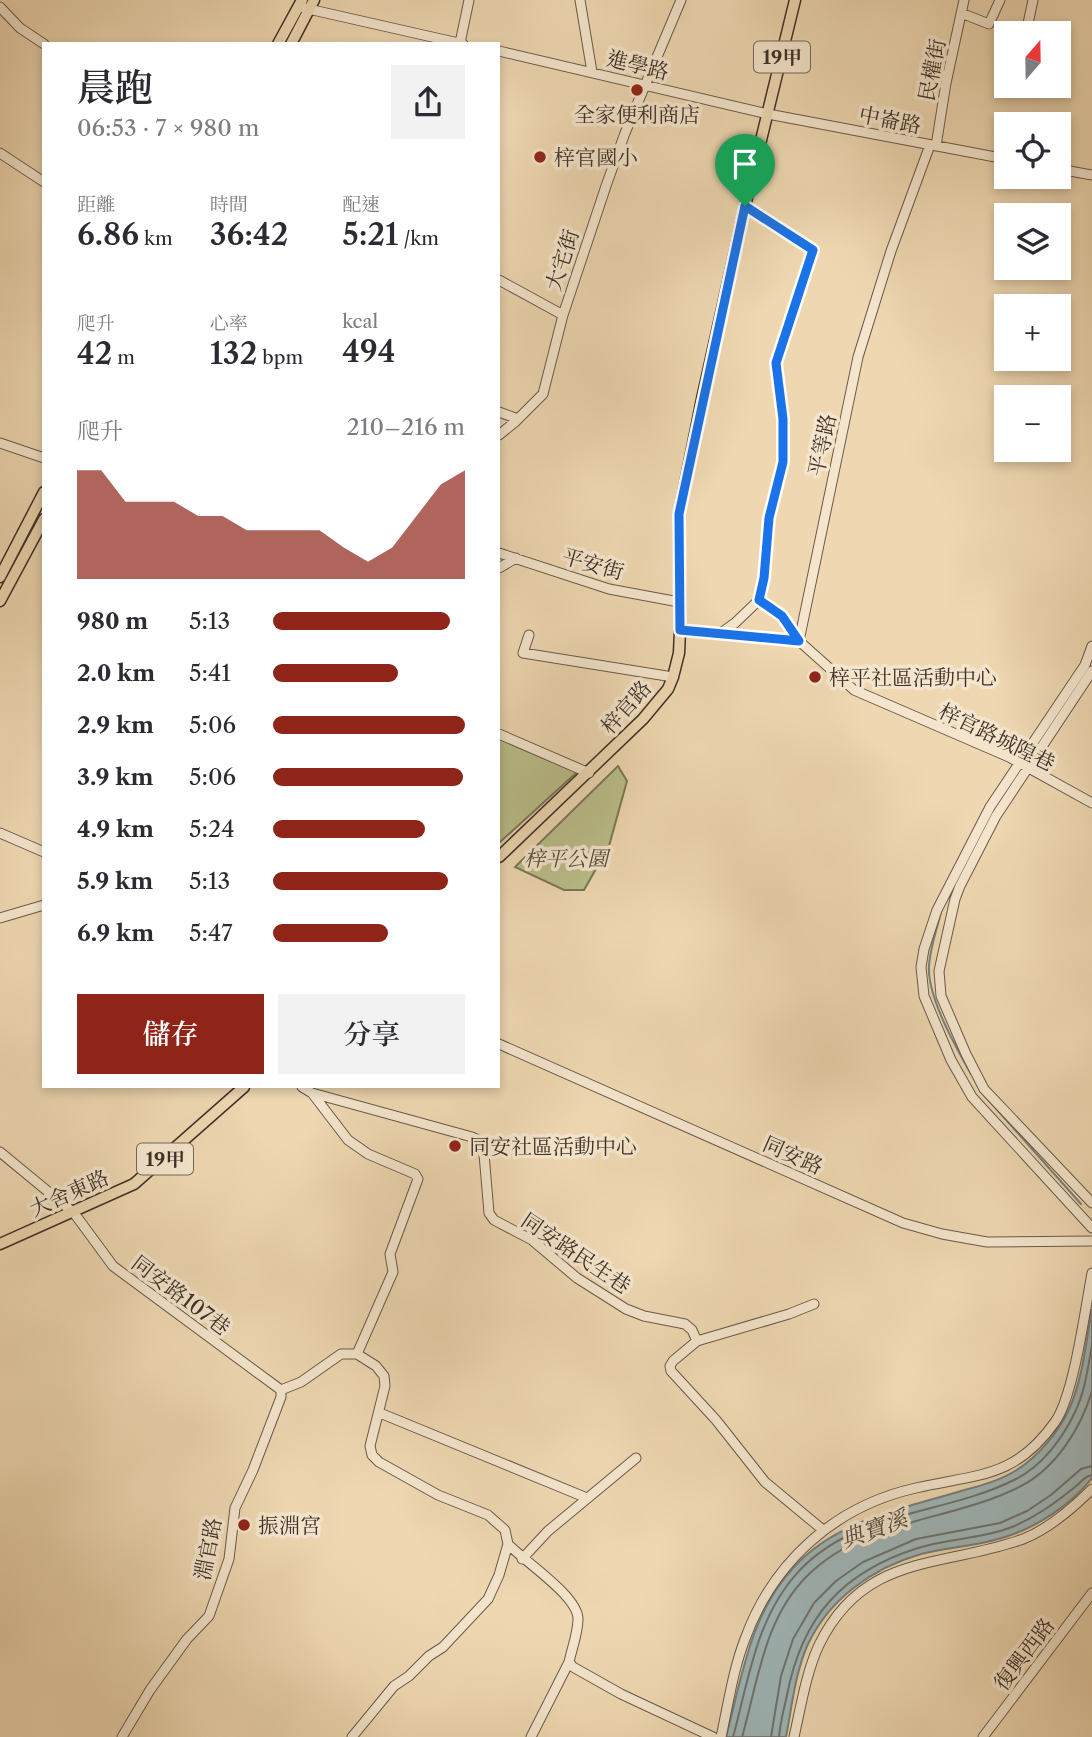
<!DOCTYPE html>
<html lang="zh-TW">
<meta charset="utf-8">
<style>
body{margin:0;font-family:"Libre Caslon Text","Noto Serif TC",serif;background:#f2f2f3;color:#2b2b33;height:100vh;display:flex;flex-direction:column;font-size:26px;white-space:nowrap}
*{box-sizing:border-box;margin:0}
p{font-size:23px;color:#7c7c81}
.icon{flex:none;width:38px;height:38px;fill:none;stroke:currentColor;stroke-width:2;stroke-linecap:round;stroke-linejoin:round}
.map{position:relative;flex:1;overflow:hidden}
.panel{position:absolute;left:42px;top:42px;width:458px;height:1046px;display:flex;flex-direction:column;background:#fff;border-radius:0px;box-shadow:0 4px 10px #0003}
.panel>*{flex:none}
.needle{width:46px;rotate:20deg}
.controls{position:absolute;left:994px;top:21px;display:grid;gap:14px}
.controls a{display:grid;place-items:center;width:77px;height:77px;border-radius:0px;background:#fff;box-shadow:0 4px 10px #0003;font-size:35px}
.pin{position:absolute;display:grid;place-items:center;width:60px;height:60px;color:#fff;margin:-72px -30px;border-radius:50% 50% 50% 0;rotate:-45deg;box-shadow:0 0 7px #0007}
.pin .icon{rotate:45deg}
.round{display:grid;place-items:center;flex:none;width:74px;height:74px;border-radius:0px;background:#f2f2f3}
.head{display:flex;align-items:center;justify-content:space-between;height:119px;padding:0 35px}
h1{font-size:38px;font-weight:600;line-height:52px}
.metrics{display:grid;grid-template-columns:repeat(3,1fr);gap:10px;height:119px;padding:7px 35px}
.metrics div{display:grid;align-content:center}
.metrics b{font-size:30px;font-weight:600}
.metrics small{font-size:19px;font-weight:400}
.metrics p{font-size:19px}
.chart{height:196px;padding:14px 35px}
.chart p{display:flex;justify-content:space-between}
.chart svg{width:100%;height:126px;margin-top:7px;fill:#8f2418;opacity:.7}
.button{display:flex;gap:14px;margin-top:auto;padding:14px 35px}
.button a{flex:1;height:80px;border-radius:0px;background:#8f2418;color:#fff;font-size:28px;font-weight:600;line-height:80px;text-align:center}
.button a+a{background:#f2f2f3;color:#2b2b33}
ul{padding:0 35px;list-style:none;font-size:23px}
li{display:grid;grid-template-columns:112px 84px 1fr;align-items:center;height:52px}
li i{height:18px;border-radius:9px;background:#8f2418}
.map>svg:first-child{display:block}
.green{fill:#babe8a;stroke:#7b7759;stroke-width:2}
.water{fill:#9fb6b8;stroke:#77807e;stroke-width:2}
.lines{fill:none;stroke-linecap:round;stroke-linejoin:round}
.shore{stroke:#6e7370;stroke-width:2}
.stream{stroke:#77807e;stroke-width:2}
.minor-casing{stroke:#685a4a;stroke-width:11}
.major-casing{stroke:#3c3028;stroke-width:13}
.minor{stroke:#f4e5cc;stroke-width:9}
.major{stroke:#eed7b1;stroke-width:10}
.route-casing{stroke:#fff;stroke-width:14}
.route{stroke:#1a73e8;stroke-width:9}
.poi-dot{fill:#8f2418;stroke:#f4e5cc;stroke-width:2.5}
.labels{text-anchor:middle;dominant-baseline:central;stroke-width:7;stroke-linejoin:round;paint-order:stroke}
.shield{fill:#f4e5cc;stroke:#736659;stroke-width:2}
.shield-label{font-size:19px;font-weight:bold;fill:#3c3028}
.street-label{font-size:21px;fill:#3c3028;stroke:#f4e5cc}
.poi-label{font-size:21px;fill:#3c3028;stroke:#f4e5cc;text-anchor:start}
.park-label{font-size:21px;font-style:italic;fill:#554c3c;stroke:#f4e5cc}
.water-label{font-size:23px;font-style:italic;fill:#504b45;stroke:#f4e5cc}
</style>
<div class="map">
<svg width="1092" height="1737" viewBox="0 0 1092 1737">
<rect width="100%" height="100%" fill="#eed7b1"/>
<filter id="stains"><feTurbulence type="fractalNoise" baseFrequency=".00286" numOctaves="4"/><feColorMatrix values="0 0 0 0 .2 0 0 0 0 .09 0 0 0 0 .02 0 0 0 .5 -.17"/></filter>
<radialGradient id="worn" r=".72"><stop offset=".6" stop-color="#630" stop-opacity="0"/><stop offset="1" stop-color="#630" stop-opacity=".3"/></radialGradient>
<!-- green -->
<path class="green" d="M499,738L577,772L499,843Z
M618,766L627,781L609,846L584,890H564L515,867Z"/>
<!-- water -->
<path class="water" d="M1092,1309V1478C1071,1505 1037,1527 1005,1537C978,1546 949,1547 921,1554C873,1568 830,1598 808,1644C795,1673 792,1706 786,1737H726C742,1677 750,1614 794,1567C837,1520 902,1509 961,1491C979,1486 999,1481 1015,1471C1038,1457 1059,1432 1070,1407C1083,1377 1086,1341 1092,1309Z"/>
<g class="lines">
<!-- shore -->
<path class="shore" d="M733,1737C749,1679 756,1617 799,1571C856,1510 946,1515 1016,1479C1042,1466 1063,1438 1075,1412C1085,1392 1088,1367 1092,1345
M742,1737C758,1681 764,1619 807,1576C865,1518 951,1522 1021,1486C1056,1468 1081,1428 1092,1391
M771,1737L781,1676L793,1639L814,1603L836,1581L863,1562L916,1539L1000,1523L1027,1511L1051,1495L1081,1469L1092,1466
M779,1737C780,1723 784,1709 787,1695C802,1617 842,1572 918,1548C949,1538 982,1539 1012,1527C1036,1517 1055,1503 1075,1487C1082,1482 1084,1476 1092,1475"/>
<!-- stream -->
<path class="stream" d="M941,912C937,929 930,948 929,966C927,997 956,1047 971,1074
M983,1094L1081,1204"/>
<!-- minor casing -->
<g class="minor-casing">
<path id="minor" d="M580,0L592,72
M0,7L20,28L44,44
M304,8L463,44
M961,13L989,24L1000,0
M1026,33L1033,0
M460,43L469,0
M499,51L768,114L1006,159
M936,146L946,83L964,0
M0,153L44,182
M1059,169L1092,175
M499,280L563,315
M499,412L518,419
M499,435L515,422L543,394L563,315L606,186L625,133L681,0
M0,443L44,458
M499,553L609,589L679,602
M499,568L516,558
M759,600L782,616L799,641L854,690L1009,757L1092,803
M680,630L799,641L858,357L891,251L930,145
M721,633L735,623L759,600L764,578L769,518L783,462V419L776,363L812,250L745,206
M529,635L523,653L673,677
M1092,646L1085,665L990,807L937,910L924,949L921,967L924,996L951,1060L972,1097L1092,1228
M1092,671L996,816L960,886L955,899L939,971L941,996L966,1054L984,1089L1092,1203
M499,734L589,773
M0,833L44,852
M0,918L44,905
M499,1044L903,1223L942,1234L987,1242L1092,1241
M302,1087L312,1093L472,1137L483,1142L489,1213L494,1220L532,1240L577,1278L626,1309L644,1316L685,1324L692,1330L697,1341L673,1361L670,1366L671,1371L716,1420L765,1482L823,1530
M312,1093L348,1140L368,1154L415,1174L418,1179L390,1254L393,1272L357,1354
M0,1152L74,1213L113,1266L281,1390
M697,1341L789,1314L814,1304
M281,1390L301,1382L341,1354H357L376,1366L384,1376L385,1386L370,1446L372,1455L379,1462L438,1495L488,1515L505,1530L508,1544L499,1575L488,1599L443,1647L429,1656L409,1676L394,1686L352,1737
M380,1413L587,1498
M508,1544C525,1562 578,1596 578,1619C578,1633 572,1648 569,1662L573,1667L621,1694L713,1737
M522,1559L548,1531L636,1458
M122,1737L150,1690L187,1639L209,1616L229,1559L235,1508L253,1470L281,1397V1390
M531,1737L569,1662
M721,1737C728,1705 733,1670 745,1639C773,1562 835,1506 916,1488C976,1474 1015,1479 1055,1422C1074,1395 1085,1310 1092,1273
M794,1737C801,1706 806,1673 819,1645C864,1552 943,1568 1023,1539C1049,1529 1073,1508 1092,1489
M983,1737L1092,1593"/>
</g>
<!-- major casing -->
<g class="major-casing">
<path id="major" d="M278,44L302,0
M291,44L314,0
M0,577L44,492
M0,601L44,519
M499,857L643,719L668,689L673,677L679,653L680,630L679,514L702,399L745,206L795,0
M0,1244L134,1184L244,1087"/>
</g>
<!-- minor -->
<use href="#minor" class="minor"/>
<!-- major -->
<use href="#major" class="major"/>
</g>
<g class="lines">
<!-- route casing -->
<g class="route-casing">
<path id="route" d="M745,206L813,250L776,363L783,419V462L769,518L764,578L759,600L782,616L799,641L680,630L679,514Z"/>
</g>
<!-- route -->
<use href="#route" class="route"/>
</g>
<!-- markers -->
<g class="poi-dot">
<circle cx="637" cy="90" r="7"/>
<circle cx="540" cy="157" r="7"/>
<circle cx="815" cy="677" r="7"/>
<circle cx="455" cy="1146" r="7"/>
<circle cx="244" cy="1525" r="7"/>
</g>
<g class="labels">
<!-- shield labels -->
<g class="shield">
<rect x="754" y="41.5" width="56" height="31" rx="5"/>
<rect x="137" y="1143.5" width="56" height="31" rx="5"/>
</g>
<g class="shield-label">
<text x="782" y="57">19甲</text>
<text x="165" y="1159">19甲</text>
</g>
<!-- street labels -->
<g class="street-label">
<text transform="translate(638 65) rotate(14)">進學路</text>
<text transform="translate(932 70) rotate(-79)">民權街</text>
<text transform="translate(890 120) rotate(11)">中崙路</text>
<text transform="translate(562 260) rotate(-72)">大宅街</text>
<text transform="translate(822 445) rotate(-78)">平等路</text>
<text transform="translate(593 564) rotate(16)">平安街</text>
<text transform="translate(626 707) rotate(-48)">梓官路</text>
<text transform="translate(997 737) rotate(26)">梓官路城隍巷</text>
<text transform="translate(793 1155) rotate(24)">同安路</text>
<text transform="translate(69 1193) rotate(-24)">大舍東路</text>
<text transform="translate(576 1253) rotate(34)">同安路民生巷</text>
<text transform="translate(181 1295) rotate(37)">同安路107巷</text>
<text transform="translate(208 1549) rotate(-79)">淵官路</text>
<text transform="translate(1024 1654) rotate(-53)">復興西路</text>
</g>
<!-- poi labels -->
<g class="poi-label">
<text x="637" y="114" text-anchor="middle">全家便利商店</text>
<text x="554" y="157">梓官國小</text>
<text x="829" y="677">梓平社區活動中心</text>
<text x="469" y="1146">同安社區活動中心</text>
<text x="258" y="1525">振淵宮</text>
</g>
<!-- park labels -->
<g class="park-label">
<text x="566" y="858">梓平公園</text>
</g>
<!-- water labels -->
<g class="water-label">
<text transform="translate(874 1529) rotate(-20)">典寶溪</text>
</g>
</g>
<rect width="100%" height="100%" filter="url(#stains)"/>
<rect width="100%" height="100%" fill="url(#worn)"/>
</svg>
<div class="controls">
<a><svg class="needle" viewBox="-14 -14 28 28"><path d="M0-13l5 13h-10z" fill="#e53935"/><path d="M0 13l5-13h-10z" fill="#7c7c81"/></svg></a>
<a><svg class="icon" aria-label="locate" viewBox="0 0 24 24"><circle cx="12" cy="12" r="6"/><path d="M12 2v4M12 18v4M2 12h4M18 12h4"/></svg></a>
<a><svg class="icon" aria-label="layers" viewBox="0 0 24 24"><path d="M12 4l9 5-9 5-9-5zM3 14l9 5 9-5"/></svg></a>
<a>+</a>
<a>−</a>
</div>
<div class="pin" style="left:745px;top:206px;background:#1e9e55"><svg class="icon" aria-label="arrive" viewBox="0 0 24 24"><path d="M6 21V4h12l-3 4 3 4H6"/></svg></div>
<section class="panel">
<div class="head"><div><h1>晨跑</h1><p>06:53 · 7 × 980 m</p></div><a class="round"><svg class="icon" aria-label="share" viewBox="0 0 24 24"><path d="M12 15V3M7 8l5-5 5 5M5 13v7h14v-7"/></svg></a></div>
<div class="metrics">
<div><p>距離</p><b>6.86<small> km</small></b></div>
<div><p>時間</p><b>36:42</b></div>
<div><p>配速</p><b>5:21<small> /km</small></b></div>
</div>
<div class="metrics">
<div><p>爬升</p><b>42<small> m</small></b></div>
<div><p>心率</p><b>132<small> bpm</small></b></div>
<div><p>kcal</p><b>494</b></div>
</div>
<div class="chart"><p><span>爬升</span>210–216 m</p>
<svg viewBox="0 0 160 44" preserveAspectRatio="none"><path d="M0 44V6L10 6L20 17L30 17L40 17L50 22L60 22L70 27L80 27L90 27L100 27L110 33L120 38L130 33L140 22L150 11L160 6V44z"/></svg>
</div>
<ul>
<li><b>980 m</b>5:13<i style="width:92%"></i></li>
<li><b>2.0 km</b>5:41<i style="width:65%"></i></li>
<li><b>2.9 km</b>5:06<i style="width:100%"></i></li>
<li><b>3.9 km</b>5:06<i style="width:99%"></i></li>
<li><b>4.9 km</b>5:24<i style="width:79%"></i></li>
<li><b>5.9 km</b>5:13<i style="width:91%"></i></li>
<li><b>6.9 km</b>5:47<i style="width:60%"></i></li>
</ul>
<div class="button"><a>儲存</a><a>分享</a></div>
</section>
</div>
